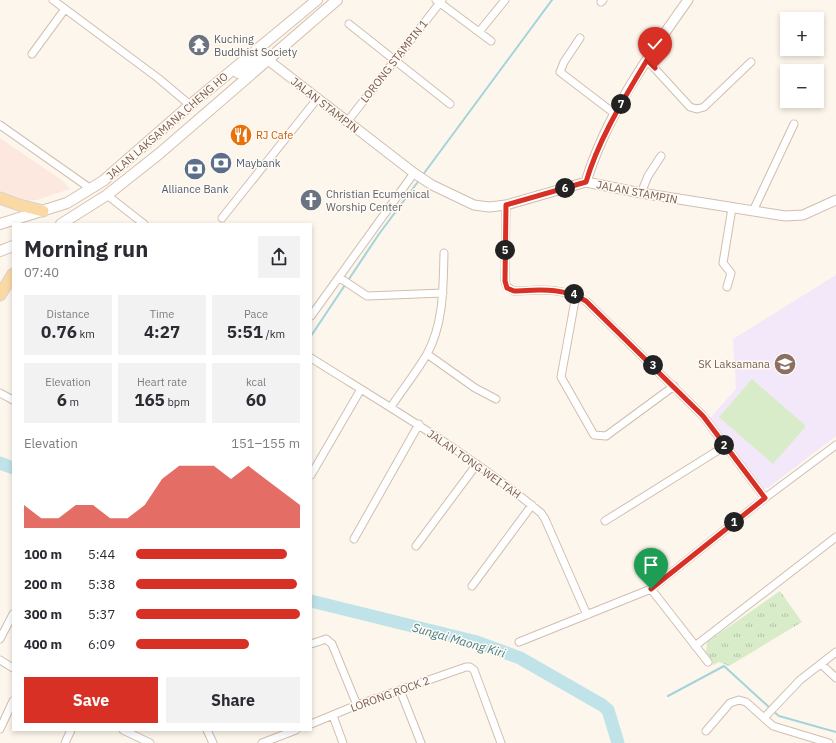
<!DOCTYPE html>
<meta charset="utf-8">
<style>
body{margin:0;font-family:"IBM Plex Sans",sans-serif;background:#f2f2f3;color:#2b2b33;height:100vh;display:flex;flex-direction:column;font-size:15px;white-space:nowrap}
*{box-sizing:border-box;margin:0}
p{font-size:13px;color:#7c7c81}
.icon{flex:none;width:22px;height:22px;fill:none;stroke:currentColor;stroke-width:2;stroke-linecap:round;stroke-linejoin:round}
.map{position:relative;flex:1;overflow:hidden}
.panel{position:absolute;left:12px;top:223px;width:300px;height:508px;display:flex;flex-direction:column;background:#fff;border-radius:0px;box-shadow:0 2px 6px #0003}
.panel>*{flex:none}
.tools{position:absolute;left:780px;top:12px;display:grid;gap:8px}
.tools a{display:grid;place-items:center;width:44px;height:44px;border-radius:0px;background:#fff;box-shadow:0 2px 6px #0003;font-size:20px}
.pin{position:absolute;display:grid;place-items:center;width:34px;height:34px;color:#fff;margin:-41px -17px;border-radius:50% 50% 50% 0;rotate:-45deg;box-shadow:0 0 4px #0007}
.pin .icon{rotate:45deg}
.km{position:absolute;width:20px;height:20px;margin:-10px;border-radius:50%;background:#222;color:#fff;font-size:11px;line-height:20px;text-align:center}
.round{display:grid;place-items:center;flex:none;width:42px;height:42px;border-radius:0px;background:#f2f2f3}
.overview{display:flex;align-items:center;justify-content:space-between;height:68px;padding:0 12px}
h1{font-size:22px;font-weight:800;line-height:30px}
.metrics{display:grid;grid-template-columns:repeat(3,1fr);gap:6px;height:68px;padding:4px 12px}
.metrics div{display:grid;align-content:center;border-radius:0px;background:#f2f2f3;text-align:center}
.metrics b{font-size:17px;font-weight:800}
.metrics small{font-size:11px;font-weight:400}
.metrics p{font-size:11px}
.chart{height:112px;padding:8px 12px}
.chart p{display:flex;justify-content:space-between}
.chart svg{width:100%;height:72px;margin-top:4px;fill:#d93025;opacity:.7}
.button{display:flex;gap:8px;margin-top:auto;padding:8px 12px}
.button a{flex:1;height:46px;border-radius:0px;background:#d93025;color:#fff;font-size:16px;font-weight:800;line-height:46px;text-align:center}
.button a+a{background:#f2f2f3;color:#2b2b33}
ul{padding:0 12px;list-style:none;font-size:13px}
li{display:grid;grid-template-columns:64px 48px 1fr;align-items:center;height:30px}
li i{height:10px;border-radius:5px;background:#d93025}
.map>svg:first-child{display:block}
.commercial{fill:#fde8e0}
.education{fill:#f3e8fa}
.grass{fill:#d8ecc9}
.park{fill:url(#park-tufts)}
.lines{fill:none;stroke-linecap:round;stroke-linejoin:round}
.stream{stroke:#a5d3da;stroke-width:2}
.river{stroke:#bfe3e8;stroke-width:13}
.minor-casing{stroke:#d1beb0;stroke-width:9}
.tertiary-casing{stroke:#d1beb0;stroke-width:11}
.secondary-casing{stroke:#d6c0b0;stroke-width:12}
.primary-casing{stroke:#dad1cd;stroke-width:13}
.minor{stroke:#fff;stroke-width:7}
.tertiary{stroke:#fff;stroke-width:9}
.secondary{stroke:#fff;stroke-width:10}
.primary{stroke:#fbd9a5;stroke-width:11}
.route-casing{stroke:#fff;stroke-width:8}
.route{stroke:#d93025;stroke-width:5}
.labels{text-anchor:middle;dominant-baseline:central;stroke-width:3;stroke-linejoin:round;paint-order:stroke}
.worship-label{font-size:11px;fill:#5b616d;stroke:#fffaf3;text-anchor:start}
.street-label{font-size:11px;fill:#7a5c4d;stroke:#fffaf3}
.food-label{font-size:11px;fill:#c56008;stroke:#fffaf3;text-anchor:start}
.service-label{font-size:11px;fill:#4e5e75;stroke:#fffaf3;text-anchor:start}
.education-label{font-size:11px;fill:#785e54;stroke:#fffaf3;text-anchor:end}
.water-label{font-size:12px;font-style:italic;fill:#437c86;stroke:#fffaf3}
</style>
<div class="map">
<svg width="836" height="743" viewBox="0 0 836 743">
<defs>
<pattern id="park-tufts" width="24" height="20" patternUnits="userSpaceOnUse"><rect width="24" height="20" fill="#d8ecc9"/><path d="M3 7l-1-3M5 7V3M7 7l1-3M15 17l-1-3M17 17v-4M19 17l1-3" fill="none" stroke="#b4c2a5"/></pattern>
</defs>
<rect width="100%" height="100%" fill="#fdf6ec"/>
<!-- commercial -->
<path class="commercial" d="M0,138L63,181L70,189L37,200L24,201L0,195Z"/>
<!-- education -->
<path class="education" d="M836,275V436L768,488H760L710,418L736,389L733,339Z"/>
<!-- grass -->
<path class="grass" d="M752,379L806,426L773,464L719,417Z"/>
<!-- park -->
<path class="park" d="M780,591L802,622L729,666L719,662L713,665L706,654L707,642Z"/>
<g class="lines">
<!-- stream -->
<path class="stream" d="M422,176L552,0
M311,336L379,234L420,179
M668,696L724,666L770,708
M773,711L779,716L836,732"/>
<!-- river -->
<path class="river" d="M0,463L13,468
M311,601L477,642L520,658L602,705L608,710L618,743"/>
<!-- minor casing -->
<g class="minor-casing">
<path id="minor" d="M53,0L158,78L190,105
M436,0L491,41
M601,2L603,0
M349,24L450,104
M479,32L505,0
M580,38L564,62L560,72L615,114
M32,54L65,9
M647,60L690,107L697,109L704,107L751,62
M347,122L442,0
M0,125L91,189
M641,193L648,176L661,156
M107,195L144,224
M506,205L505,281L507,287L514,291C539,290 563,287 586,301L703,416L765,498
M753,211L794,124
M222,218L317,99
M340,278L367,296L443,293
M727,287L731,273L723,263L732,208
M576,295L561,377L594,435L606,436L674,386
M311,316L414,173
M427,354L475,388L496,399
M311,358C389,407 470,454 541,513L545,519L587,615
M0,393L13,400
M391,407C402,390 416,373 427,354C444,323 443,287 444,253
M311,475L361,389
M605,521L725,446
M354,539L419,424
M416,546L477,464
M472,586L532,505
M651,589L708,662
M0,639L13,614
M519,642L651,589L765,498L836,445
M311,644L326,639L332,644L357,705
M695,646L836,537
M0,660L13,668
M821,664L836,678
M400,690L421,743
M333,716L343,743
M764,718L800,680L836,652
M311,724L357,705L466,667H470L474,670L501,743
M0,729L13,701
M123,730L150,743
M207,730L213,743
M706,731L730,703L739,700L746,702L773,726L829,743
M65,743L71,730
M262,743L296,730"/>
</g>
<!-- tertiary casing -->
<g class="tertiary-casing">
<path id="tertiary" d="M268,60L414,173L432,185L474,205L489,207L506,205L586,182L641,193L785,216L803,215L836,200
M586,182C606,116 648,56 688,0"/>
</g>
<!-- secondary casing -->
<g class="secondary-casing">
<path id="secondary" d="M238,73L260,57H264L268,60
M0,224L67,203L103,181L190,105L317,0
M61,224L107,195L160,153L337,0
M0,251L13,246"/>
</g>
<!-- primary casing -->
<g class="primary-casing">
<path id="primary" d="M0,198L19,205L43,211
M0,295L13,274"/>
</g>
<!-- minor -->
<use href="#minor" class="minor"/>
<!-- tertiary -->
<use href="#tertiary" class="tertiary"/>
<!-- secondary -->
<use href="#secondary" class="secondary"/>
<!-- primary -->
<use href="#primary" class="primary"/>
</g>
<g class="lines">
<!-- route casing -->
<g class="route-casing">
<path id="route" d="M651,589L765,498L703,416L586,301C563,287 539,290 514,291L507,288L505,281L506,205L586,182C599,138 624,99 647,60L655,68"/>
</g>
<!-- route -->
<use href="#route" class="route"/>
</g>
<!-- icons -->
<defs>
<g id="temple-disc" transform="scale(1.15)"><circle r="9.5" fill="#6b7280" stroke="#fffaf3"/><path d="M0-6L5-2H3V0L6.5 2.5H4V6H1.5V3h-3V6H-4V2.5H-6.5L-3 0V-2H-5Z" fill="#fff"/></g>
<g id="restaurant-disc" transform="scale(1.15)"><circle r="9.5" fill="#e8710a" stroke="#fffaf3"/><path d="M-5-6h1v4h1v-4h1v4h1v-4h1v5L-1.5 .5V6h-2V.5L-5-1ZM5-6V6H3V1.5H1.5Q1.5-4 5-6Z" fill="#fff"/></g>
<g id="bank-disc" transform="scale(1.15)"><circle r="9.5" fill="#5c6f8a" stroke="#fffaf3"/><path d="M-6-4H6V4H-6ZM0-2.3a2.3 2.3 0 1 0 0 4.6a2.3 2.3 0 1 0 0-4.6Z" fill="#fff"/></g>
<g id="church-disc" transform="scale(1.15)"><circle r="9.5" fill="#6b7280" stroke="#fffaf3"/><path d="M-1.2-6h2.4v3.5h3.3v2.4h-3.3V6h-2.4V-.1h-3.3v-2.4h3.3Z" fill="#fff"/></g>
<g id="school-disc" transform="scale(1.15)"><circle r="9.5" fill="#8d6e63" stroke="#fffaf3"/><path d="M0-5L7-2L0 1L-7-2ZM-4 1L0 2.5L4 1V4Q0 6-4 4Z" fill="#fff"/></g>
</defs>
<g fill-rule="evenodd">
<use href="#temple-disc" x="199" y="45"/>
<use href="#restaurant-disc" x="241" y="135"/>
<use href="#bank-disc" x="221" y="163"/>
<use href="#bank-disc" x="195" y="169"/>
<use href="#church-disc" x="311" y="200"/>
<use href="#school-disc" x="785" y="364"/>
</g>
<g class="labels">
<!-- worship labels -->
<g class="worship-label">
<text x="214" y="39">Kuching<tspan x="214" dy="13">Buddhist Society</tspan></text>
<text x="326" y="194">Christian Ecumenical<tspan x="326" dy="13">Worship Center</tspan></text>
</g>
<!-- street labels -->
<g class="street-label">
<text transform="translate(394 61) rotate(-52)">LORONG STAMPIN 1</text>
<text transform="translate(325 105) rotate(38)">JALAN STAMPIN</text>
<text transform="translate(167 126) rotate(-41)">JALAN LAKSAMANA CHENG HO</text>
<text transform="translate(637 192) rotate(11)">JALAN STAMPIN</text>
<text transform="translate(474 464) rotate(35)">JALAN TONG WEI TAH</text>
<text transform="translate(390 694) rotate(-20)">LORONG ROCK 2</text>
</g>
<!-- food labels -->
<g class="food-label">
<text x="256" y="135">RJ Cafe</text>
</g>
<!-- service labels -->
<g class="service-label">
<text x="236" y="163">Maybank</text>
<text x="195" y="189" text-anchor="middle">Alliance Bank</text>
</g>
<!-- education labels -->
<g class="education-label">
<text x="770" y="364">SK Laksamana</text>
</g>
<!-- water labels -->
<g class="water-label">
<text transform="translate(459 640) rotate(16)">Sungai Maong Kiri</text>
</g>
</g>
</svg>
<div class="tools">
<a>+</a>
<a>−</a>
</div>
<div class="pin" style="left:651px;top:589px;background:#1e9e55"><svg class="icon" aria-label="arrive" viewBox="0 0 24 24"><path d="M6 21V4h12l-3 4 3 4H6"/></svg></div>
<div class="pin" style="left:655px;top:68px;background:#d93025"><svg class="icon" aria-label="check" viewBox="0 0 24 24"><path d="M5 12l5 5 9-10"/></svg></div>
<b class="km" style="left:734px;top:522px">1</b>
<b class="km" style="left:724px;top:445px">2</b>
<b class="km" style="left:653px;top:365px">3</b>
<b class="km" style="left:574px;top:294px">4</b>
<b class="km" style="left:505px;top:250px">5</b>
<b class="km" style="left:565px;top:188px">6</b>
<b class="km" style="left:621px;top:104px">7</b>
<section class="panel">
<div class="overview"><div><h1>Morning run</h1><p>07:40</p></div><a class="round"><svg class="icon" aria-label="share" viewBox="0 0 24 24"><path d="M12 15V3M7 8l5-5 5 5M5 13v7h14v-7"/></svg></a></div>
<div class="metrics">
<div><p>Distance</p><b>0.76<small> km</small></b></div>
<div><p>Time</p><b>4:27</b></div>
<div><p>Pace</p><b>5:51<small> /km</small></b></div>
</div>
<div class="metrics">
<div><p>Elevation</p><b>6<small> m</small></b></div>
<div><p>Heart rate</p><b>165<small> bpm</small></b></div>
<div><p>kcal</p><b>60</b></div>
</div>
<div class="chart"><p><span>Elevation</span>151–155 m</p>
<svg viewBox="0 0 160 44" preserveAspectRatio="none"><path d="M0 44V30L10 38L20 38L30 30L40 30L50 38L60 38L70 30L80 14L90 6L100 6L110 6L120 14L130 6L140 14L150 22L160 30V44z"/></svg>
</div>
<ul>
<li><b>100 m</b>5:44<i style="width:92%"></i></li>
<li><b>200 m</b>5:38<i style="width:98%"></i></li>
<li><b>300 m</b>5:37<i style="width:100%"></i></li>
<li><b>400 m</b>6:09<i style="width:69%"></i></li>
</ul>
<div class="button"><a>Save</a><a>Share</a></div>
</section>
</div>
